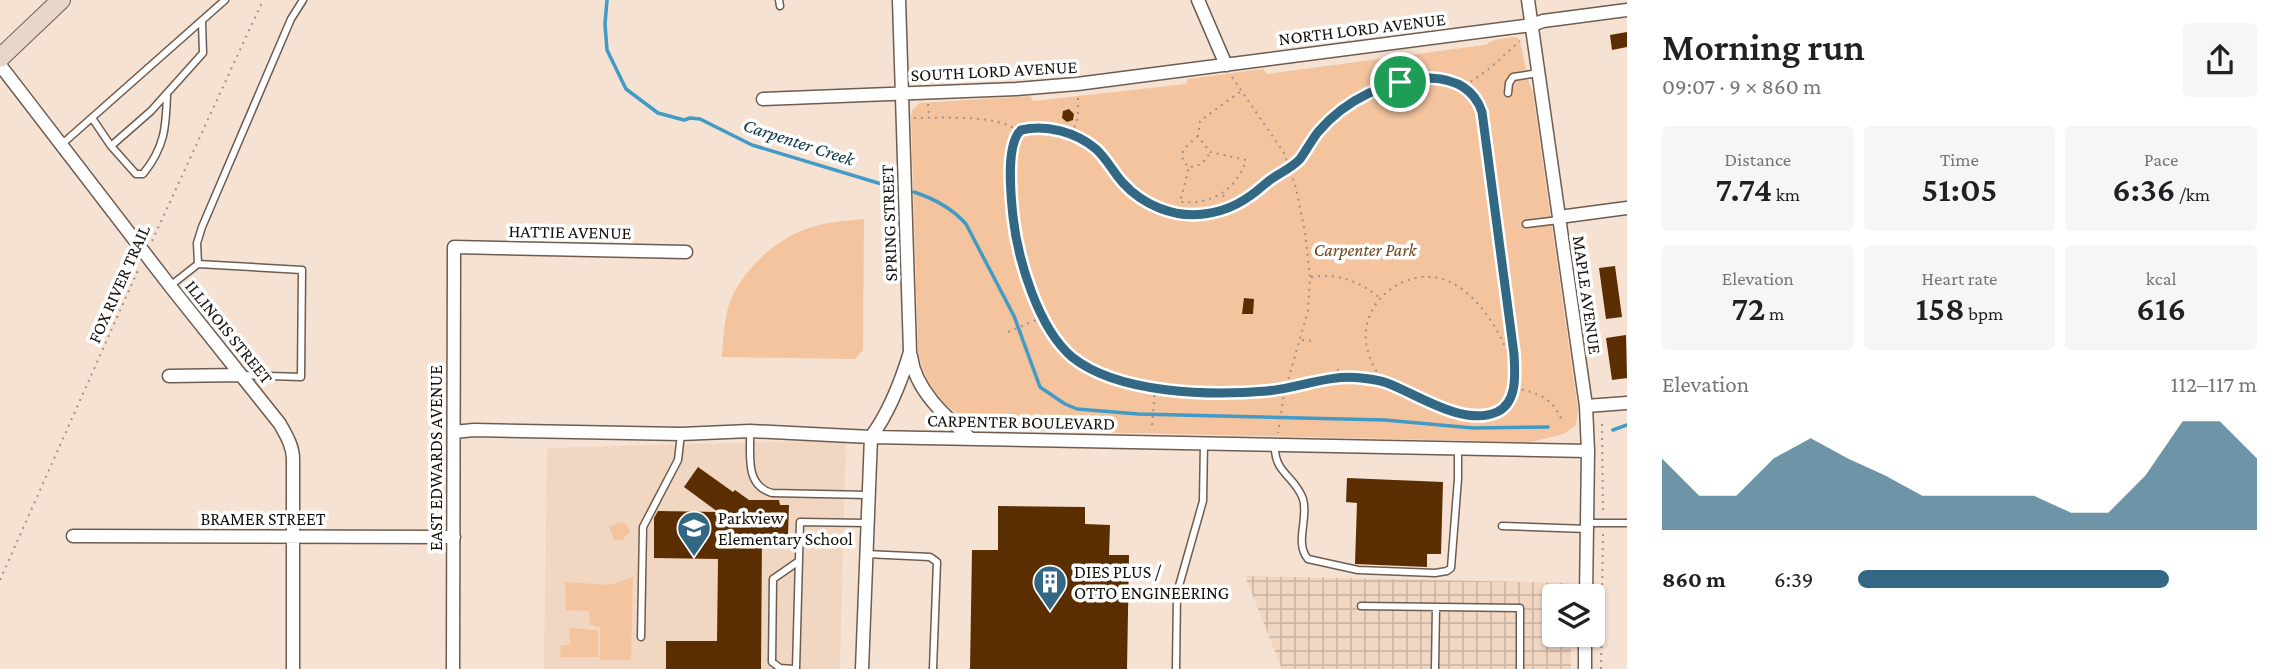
<!DOCTYPE html>
<meta charset="utf-8">
<style>
body{margin:0;font-family:"Crimson Pro",serif;background:#f6f6f6;color:#202124;height:100vh;display:flex;flex-direction:column;font-size:26px;white-space:nowrap}
*{box-sizing:border-box;margin:0}
p{font-size:23px;color:#757577}
.icon{flex:none;width:38px;height:38px;fill:none;stroke:currentColor;stroke-width:2;stroke-linecap:round;stroke-linejoin:round}
.map{position:relative;flex:1;overflow:hidden}
.panel{display:flex;flex-direction:column;background:#fff;width:665px}
.panel>*{flex:none}
.tools{position:absolute;left:1542px;top:584px;display:grid;gap:14px}
.tools a{display:grid;place-items:center;width:63px;height:63px;border-radius:7px;background:#fff;box-shadow:0 2px 5px #0004;font-size:35px}
.pin{position:absolute;display:grid;place-items:center;width:60px;height:60px;color:#fff;margin:-30px;border:4px solid #fff;border-radius:50%;box-shadow:0 2px 7px #0007}
.round{display:grid;place-items:center;flex:none;width:74px;height:74px;border-radius:7px;background:#f6f6f6}
.head{display:flex;align-items:center;justify-content:space-between;height:119px;padding:0 35px}
h1{font-size:38px;font-weight:600;line-height:52px}
.stats{display:grid;grid-template-columns:repeat(3,1fr);gap:10px;height:119px;padding:7px 35px}
.stats div{display:grid;align-content:center;border-radius:7px;background:#f6f6f6;text-align:center}
.stats b{font-size:35px;font-weight:600}
.stats small{font-size:19px;font-weight:400}
.stats p{font-size:19px}
.chart{height:196px;padding:14px 35px}
.chart p{display:flex;justify-content:space-between}
.chart svg{width:100%;height:126px;margin-top:7px;fill:#326883;opacity:.7}
ul{padding:0 35px;list-style:none;font-size:23px}
li{display:grid;grid-template-columns:112px 84px 1fr;align-items:center;height:52px}
li i{height:18px;border-radius:9px;background:#326883}
main{display:flex;flex:1;min-height:0}
.map>svg:first-child{display:block}
.built{fill:#f1d6c2}
.industrial{fill:url(#industrial-grid)}
.green{fill:#f4c49f}
.lines{fill:none;stroke-linecap:round;stroke-linejoin:round}
.stream{stroke:#419bc6;stroke-width:3.5}
.building{fill:#5a2e00}
.lane-casing{stroke:#6d5c4f;stroke-width:9}
.street-casing{stroke:#6d5c4f;stroke-width:15}
.secondary-casing{stroke:#6d5c4f;stroke-width:20}
.path{stroke:#a29388;stroke-width:2;stroke-dasharray:2 5;stroke-linecap:butt}
.lane{stroke:#fff;stroke-width:6}
.street{stroke:#fff;stroke-width:12}
.secondary{stroke:#e7d7ca;stroke-width:18}
.route-casing{stroke:#fff;stroke-width:14}
.route{stroke:#326883;stroke-width:9}
.labels{text-anchor:middle;dominant-baseline:central;stroke-width:7;stroke-linejoin:round;paint-order:stroke}
.street-label{font-size:18px;fill:#16100b;stroke:#fff}
.park-label{font-size:18px;font-style:italic;fill:#6f431b;stroke:#fff}
.poi-label{font-size:18px;fill:#16100b;stroke:#fff;text-anchor:start}
.water-label{font-size:19px;font-style:italic;fill:#0b3446;stroke:#fff}
</style>
<main>
<div class="map">
<svg width="1627" height="669" viewBox="0 0 1627 669">
<defs>
<pattern id="industrial-grid" width="8" height="8" patternUnits="userSpaceOnUse" patternTransform="scale(1.75)"><rect width="8" height="8" fill="#f1d6c2"/><path d="M0 4h8M4 0v8" fill="none" stroke="#ceb7a5"/></pattern>
</defs>
<rect width="100%" height="100%" fill="#f6e2d3"/>
<!-- built -->
<path class="built" d="M846,440L840,669H544L547,448Z"/>
<!-- industrial -->
<path class="industrial" d="M1245,576L1571,583V597H1554V635H1571V669H1282Z"/>
<!-- green -->
<path class="green" d="M1513,37L1518,38C1526,55 1524,75 1533,92L1578,410L1576,425L1564,434L1531,442L994,430C955,421 925,392 918,351L911,116L912,110L920,103L1030,96L1033,101L1186,84L1188,79L1263,69L1267,74L1485,45L1494,40Z
M864,219L863,350L855,359L722,357C723,340 724,324 728,308C738,274 773,241 806,229C824,222 845,221 864,219Z
M621,522L626,524L630,532L622,540H614L609,527Z
M633,577L631,660H600V627L590,625L589,611L566,610L565,582L609,585Z
M569,628L598,630V657H560L561,645H570Z"/>
<g class="lines">
<!-- stream -->
<path class="stream" d="M607,0L605,24L607,50L626,89L658,113L684,120L690,118L700,119L752,145L898,189
M914,192C935,199 952,208 966,224L1014,316L1040,387L1065,404L1077,409L1138,414L1385,420L1473,428L1548,427
M1613,430L1627,425"/>
</g>
<!-- building -->
<path class="building" d="M1627,32V47L1612,50L1610,35Z
M1069,109L1074,114L1073,120L1067,122L1062,118L1063,111Z
M1615,266L1622,317L1606,319L1599,268Z
M1244,298L1254,299L1253,314H1242Z
M1626,335L1627,378L1612,380L1606,338Z
M698,467L733,492L735,490L749,500H779L780,505H789L788,535H762L761,669H666V641H717L718,559L654,558V518L658,511L718,512L684,487Z
M1347,478L1443,482L1441,554H1427V567L1355,564L1357,503L1346,502Z
M998,506L1085,507V524L1110,525L1109,555H1129L1127,669H970L972,550H998Z"/>
<g class="lines">
<!-- lane casing -->
<g class="lane-casing">
<path id="lane" d="M779,0L780,6
M1508,93L1509,83L1513,77L1532,74L1538,70
M92,118L111,146L151,111L203,53L202,22
M61,145L225,0
M111,146L136,174H143C165,147 166,127 167,94
M1526,224L1559,220
M198,264L302,270L301,377L243,375
M170,286L198,264L197,243L202,227L291,19L303,0
M750,431C751,454 744,485 772,493L868,495
M1275,446C1274,473 1295,476 1303,499C1309,518 1294,543 1308,559L1358,570L1435,573L1447,571L1451,568L1458,479V448
M1587,523H1627
M1502,526L1587,529
M866,554L930,557L937,562L933,669
M1361,606L1520,608V669
M641,637L643,527L678,460L681,434
M793,669L780,668L772,662L773,579L799,561
M796,669L800,522L867,523
M1176,669L1177,593L1203,501L1204,443
M1435,669L1436,607"/>
</g>
<!-- street casing -->
<g class="street-casing">
<path id="street" d="M1198,0L1226,65
M1528,0L1586,406L1588,451L1586,597
M0,65L170,286L280,424C286,435 293,446 293,459V669
M763,99L1016,89L1077,84L1532,25L1543,21L1627,10
M1559,217L1627,208
M911,356C915,390 945,416 970,438
M169,376L241,375
M1586,406L1627,403
M454,432L474,430L681,434L750,431L871,437L1588,451
M73,536L454,537
M453,669L454,247L686,252
M862,669L871,437C890,411 901,382 910,352L899,0
M1585,669V635"/>
</g>
<!-- secondary casing -->
<g class="secondary-casing">
<path id="secondary" d="M0,58L61,0"/>
</g>
<!-- path -->
<path class="path" d="M1232,77L1284,153L1296,188L1305,232L1310,277L1308,311L1284,394L1278,433
M1465,86L1490,68L1520,41
M928,104L929,116
M914,118C941,118 997,114 1018,131
M1072,134L1078,117V95
M1198,136C1187,145 1174,155 1189,167L1180,202C1211,205 1237,190 1246,160L1210,152L1198,136L1200,121L1241,91
M1191,167L1202,164L1210,153
M1223,195L1230,208
M152,241L263,0
M1311,277C1338,273 1359,281 1380,298
M1008,332L1043,317
M1302,340L1314,341
M1338,369V376
M1387,383C1368,379 1350,375 1331,378C1310,381 1291,388 1270,390C1216,396 1111,394 1069,354C1038,325 1019,263 1014,221C1012,204 1005,144 1018,132C1024,127 1033,128 1040,129C1059,130 1077,135 1092,146C1105,156 1111,169 1121,181C1147,211 1190,224 1228,209C1247,201 1258,187 1274,177C1282,171 1291,168 1298,161C1307,152 1312,139 1321,129C1351,96 1396,74 1441,79C1461,81 1476,94 1482,112L1513,346C1515,366 1520,392 1503,407C1481,428 1408,399 1388,383C1375,374 1368,357 1366,342C1361,296 1415,261 1454,284C1483,300 1505,340 1514,370
M1515,388C1539,393 1553,398 1562,421
M1602,424L1603,514
M1152,425L1155,388
M0,580L139,268
M1601,669L1603,533"/>
<!-- lane -->
<use href="#lane" class="lane"/>
<!-- street -->
<use href="#street" class="street"/>
<!-- secondary -->
<use href="#secondary" class="secondary"/>
</g>
<g class="lines">
<!-- route casing -->
<g class="route-casing">
<path id="route" d="M1430,78C1455,79 1474,88 1482,112L1514,354C1515,373 1518,402 1497,412C1463,427 1417,394 1387,383C1379,380 1369,379 1361,378C1329,374 1299,388 1267,391C1211,396 1118,394 1072,357C1038,328 1018,260 1013,217C1011,197 1005,144 1021,130C1046,124 1076,132 1096,149C1107,159 1113,172 1123,183C1143,205 1174,218 1204,214C1229,211 1247,200 1265,184C1276,174 1290,170 1300,159C1306,151 1311,141 1318,132C1346,99 1387,80 1430,78Z"/>
</g>
<!-- route -->
<use href="#route" class="route"/>
</g>
<!-- icons -->
<defs>
<g id="school-pin" transform="scale(1.75)"><path d="M0 17L-7.5 6A9.5 9.5 0 1 1 7.5 6Z" fill="#326883" stroke="#fff"/><path d="M0-5L7-2L0 1L-7-2ZM-4 1L0 2.5L4 1V4Q0 6-4 4Z" fill="#fff"/></g>
<g id="building-pin" transform="scale(1.75)"><path d="M0 17L-7.5 6A9.5 9.5 0 1 1 7.5 6Z" fill="#326883" stroke="#fff"/><path d="M-4-6H4V6H1V3H-1V6H-4ZM-2.5-4.3h1.7v1.8h-1.7ZM.8-4.3h1.7v1.8H.8ZM-2.5-1h1.7V.8h-1.7ZM.8-1h1.7V.8H.8Z" fill="#fff"/></g>
</defs>
<g fill-rule="evenodd">
<use href="#school-pin" x="694" y="528"/>
<use href="#building-pin" x="1050" y="582"/>
</g>
<g class="labels">
<!-- street labels -->
<g class="street-label">
<text transform="translate(1362 29) rotate(-7)">NORTH LORD AVENUE</text>
<text transform="translate(994 71) rotate(-3)">SOUTH LORD AVENUE</text>
<text transform="translate(889 223) rotate(-92)">SPRING STREET</text>
<text transform="translate(570 232) rotate(1)">HATTIE AVENUE</text>
<text transform="translate(119 284) rotate(-66)">FOX RIVER TRAIL</text>
<text transform="translate(1587 295) rotate(82)">MAPLE AVENUE</text>
<text transform="translate(229 332) rotate(51)">ILLINOIS STREET</text>
<text transform="translate(1021 422) rotate(1)">CARPENTER BOULEVARD</text>
<text transform="translate(436 458) rotate(-90)">EAST EDWARDS AVENUE</text>
<text x="263" y="519">BRAMER STREET</text>
</g>
<!-- park labels -->
<g class="park-label">
<text x="1365" y="250">Carpenter Park</text>
</g>
<!-- poi labels -->
<g class="poi-label">
<text x="718" y="518">Parkview<tspan x="718" dy="21">Elementary School</tspan></text>
<text x="1074" y="572">DIES PLUS /<tspan x="1074" dy="21">OTTO ENGINEERING</tspan></text>
</g>
<!-- water labels -->
<g class="water-label">
<text transform="translate(799 142) rotate(18)">Carpenter Creek</text>
</g>
</g>
</svg>
<div class="tools">
<a><svg class="icon" aria-label="layers" viewBox="0 0 24 24"><path d="M12 4l9 5-9 5-9-5zM3 14l9 5 9-5"/></svg></a>
</div>
<div class="pin" style="left:1400px;top:82px;background:#1e9e55"><svg class="icon" aria-label="arrive" viewBox="0 0 24 24"><path d="M6 21V4h12l-3 4 3 4H6"/></svg></div>
</div>
<section class="panel">
<div class="head"><div><h1>Morning run</h1><p>09:07 · 9 × 860 m</p></div><a class="round"><svg class="icon" aria-label="share" viewBox="0 0 24 24"><path d="M12 15V3M7 8l5-5 5 5M5 13v7h14v-7"/></svg></a></div>
<div class="stats">
<div><p>Distance</p><b>7.74<small> km</small></b></div>
<div><p>Time</p><b>51:05</b></div>
<div><p>Pace</p><b>6:36<small> /km</small></b></div>
</div>
<div class="stats">
<div><p>Elevation</p><b>72<small> m</small></b></div>
<div><p>Heart rate</p><b>158<small> bpm</small></b></div>
<div><p>kcal</p><b>616</b></div>
</div>
<div class="chart"><p><span>Elevation</span>112–117 m</p>
<svg viewBox="0 0 160 44" preserveAspectRatio="none"><path d="M0 44V19L10 32L20 32L30 19L40 12L50 19L60 25L70 32L80 32L90 32L100 32L110 38L120 38L130 25L140 6L150 6L160 19V44z"/></svg>
</div>
<ul>
<li><b>860 m</b>6:39<i style="width:78%"></i></li>
</ul>
</section>
</main>
